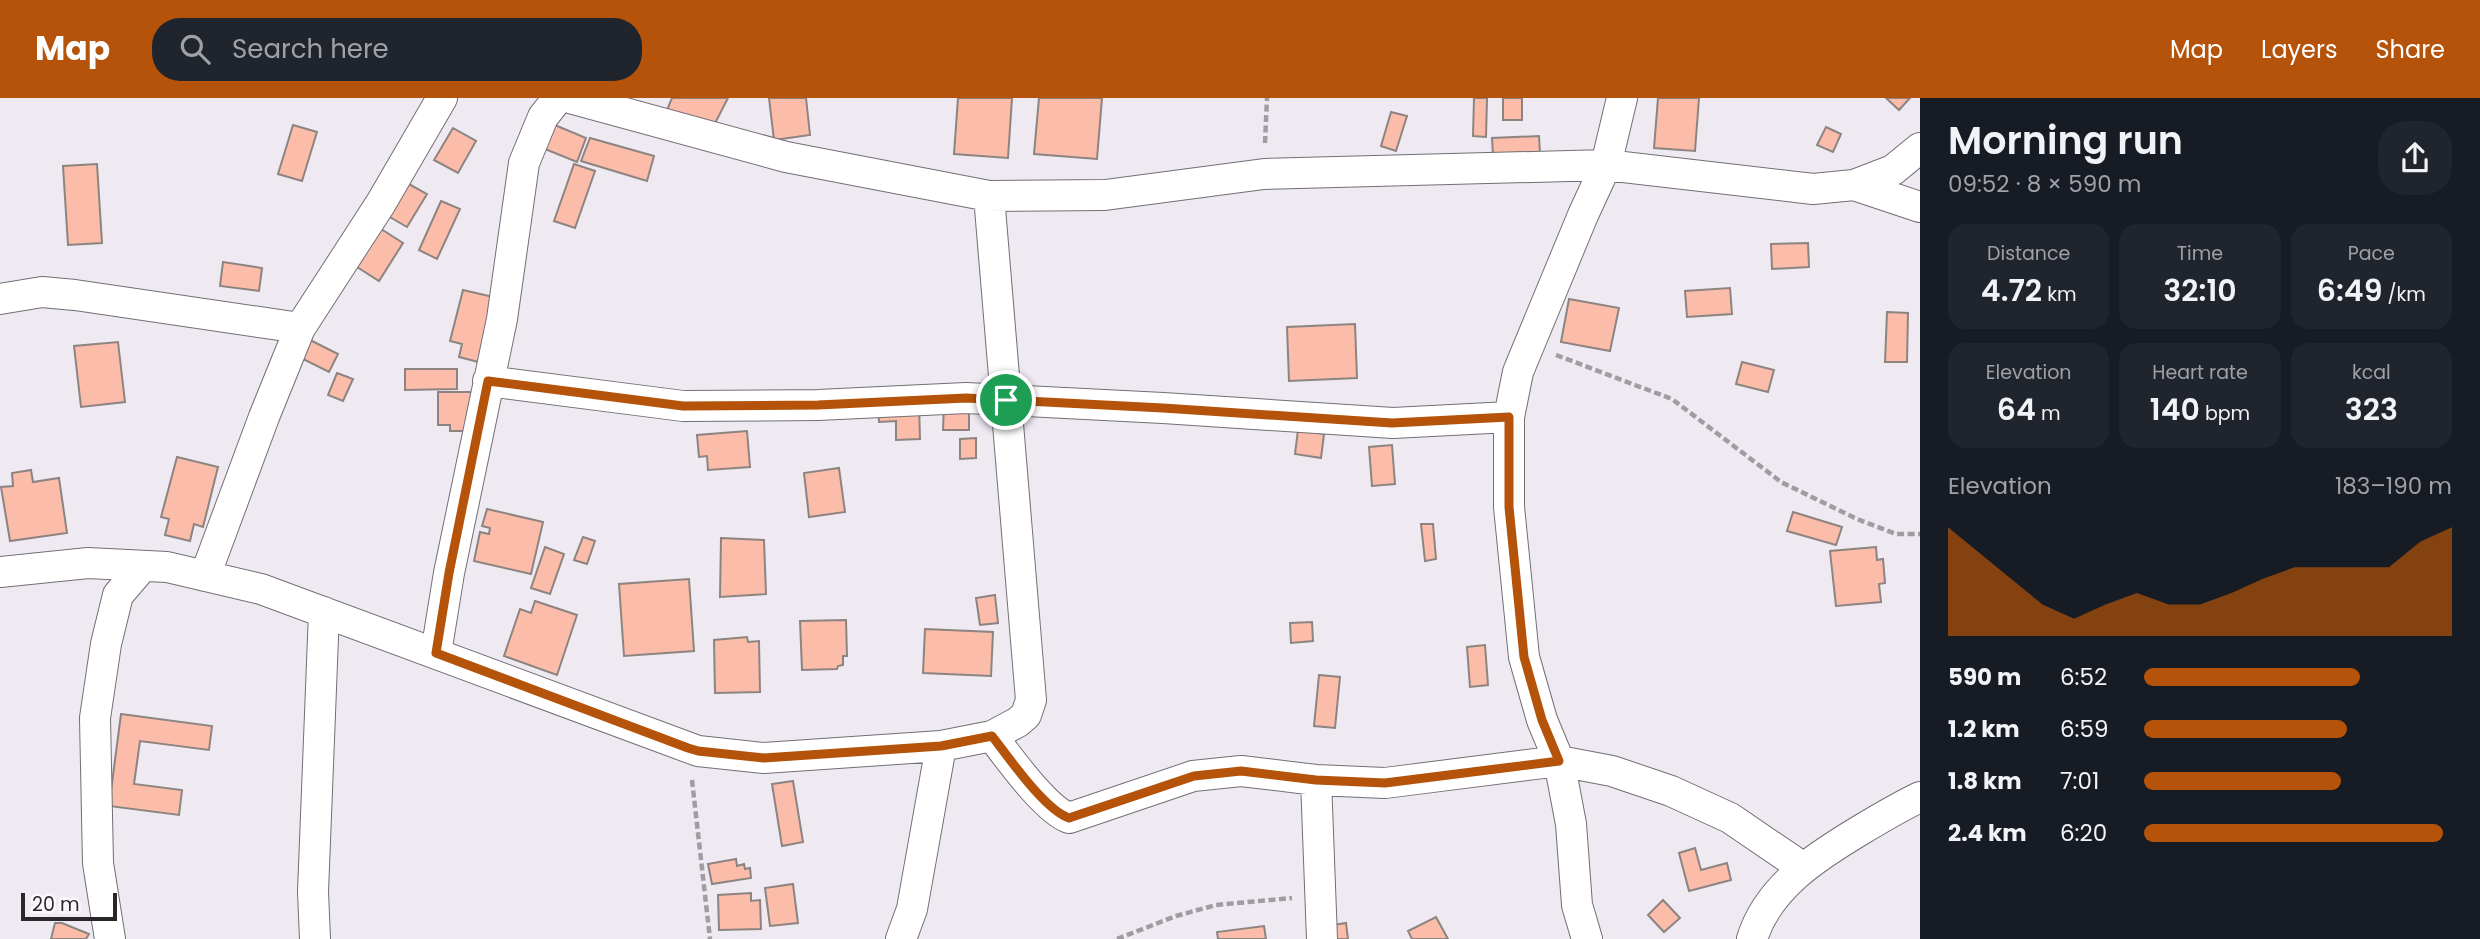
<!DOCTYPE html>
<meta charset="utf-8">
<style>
body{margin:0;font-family:Poppins,sans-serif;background:#20242c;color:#f1f3f6;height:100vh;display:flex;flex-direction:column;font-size:26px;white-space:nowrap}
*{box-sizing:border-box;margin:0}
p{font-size:23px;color:#9ea1a6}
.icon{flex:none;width:38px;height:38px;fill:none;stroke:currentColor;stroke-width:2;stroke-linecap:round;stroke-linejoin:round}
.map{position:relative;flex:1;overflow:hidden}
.details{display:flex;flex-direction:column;background:#171b24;width:560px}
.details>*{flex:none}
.scale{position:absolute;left:21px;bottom:18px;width:96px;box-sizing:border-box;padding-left:7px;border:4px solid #282629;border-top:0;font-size:19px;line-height:24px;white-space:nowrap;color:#282629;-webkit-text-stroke:5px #fcf7fe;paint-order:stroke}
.pin{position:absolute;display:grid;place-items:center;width:60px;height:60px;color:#fff;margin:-30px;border:4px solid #fff;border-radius:50%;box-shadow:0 2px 7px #0007}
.round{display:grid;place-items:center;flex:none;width:74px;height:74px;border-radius:28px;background:#20242c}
.overview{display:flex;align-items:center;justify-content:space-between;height:119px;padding:0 28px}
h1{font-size:38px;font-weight:600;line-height:52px}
.stats{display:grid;grid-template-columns:repeat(3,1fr);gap:10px;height:119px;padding:7px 28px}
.stats div{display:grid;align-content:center;border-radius:18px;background:#20242c;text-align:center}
.stats b{font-size:30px;font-weight:600}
.stats small{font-size:19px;font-weight:400}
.stats p{font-size:19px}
.chart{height:196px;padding:14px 28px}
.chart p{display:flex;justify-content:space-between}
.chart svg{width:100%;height:126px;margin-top:7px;fill:#b45309;opacity:.7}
ul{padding:0 28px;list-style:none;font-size:23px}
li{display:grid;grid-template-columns:112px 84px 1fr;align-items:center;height:52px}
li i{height:18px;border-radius:9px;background:#b45309}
header{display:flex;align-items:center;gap:42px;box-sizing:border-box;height:98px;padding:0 35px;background:#b45309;color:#fff}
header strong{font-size:33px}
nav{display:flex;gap:38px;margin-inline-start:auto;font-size:24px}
.search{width:490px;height:63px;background:#20242c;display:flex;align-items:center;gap:18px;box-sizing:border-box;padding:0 24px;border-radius:28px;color:#9ea1a6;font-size:26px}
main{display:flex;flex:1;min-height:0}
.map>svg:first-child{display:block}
.building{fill:#fbbda9;stroke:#8d8481;stroke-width:2}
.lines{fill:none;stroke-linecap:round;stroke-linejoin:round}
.minor-casing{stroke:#736e75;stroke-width:32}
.path{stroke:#a09ca2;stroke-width:4.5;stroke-dasharray:7 3.5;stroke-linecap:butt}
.minor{stroke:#fff;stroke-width:30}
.route-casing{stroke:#fff;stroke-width:14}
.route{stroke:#b45309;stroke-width:9}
</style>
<header>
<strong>Map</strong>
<div class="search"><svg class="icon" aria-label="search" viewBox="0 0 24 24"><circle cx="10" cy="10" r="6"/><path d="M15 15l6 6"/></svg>Search here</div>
<nav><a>Map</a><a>Layers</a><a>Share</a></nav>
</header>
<main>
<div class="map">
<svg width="1920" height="841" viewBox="0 0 1920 841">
<rect width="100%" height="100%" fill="#efeaf2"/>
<!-- building -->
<path class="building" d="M672,0H728L711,33L667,12Z
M769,0H806L810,37L774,42Z
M958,0H1012L1008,60L954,56Z
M1039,0H1102L1097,61L1034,56Z
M1474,0H1487L1486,39L1473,38Z
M1503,0H1522V22H1503Z
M1658,0H1699L1695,53L1654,50Z
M1886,0H1910L1899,12Z
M1391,14L1407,18L1396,53L1381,48Z
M550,25L586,40L577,64L535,47Z
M293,27L317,34L302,83L278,76Z
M1826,29L1841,36L1833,54L1817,47Z
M453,30L476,43L458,75L434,62Z
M1539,38L1540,56L1493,57L1492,40Z
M590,40L654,58L647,83L581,63Z
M97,66L102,145L68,147L63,68Z
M574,66L595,73L575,130L554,123Z
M407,85L427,96L407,129L388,118Z
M441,103L460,111L437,161L419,152Z
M378,129L403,145L379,183L354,167Z
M1808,145L1809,169L1772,171L1771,146Z
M223,164L262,170L259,193L220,188Z
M1730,190L1732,216L1687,219L1685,193Z
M463,192L502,201L486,266L459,259L462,246L450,243Z
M1569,201L1619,210L1610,253L1561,244Z
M1887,214L1908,215L1907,264H1885Z
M1355,226L1357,280L1289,283L1287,229Z
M306,240L338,256L329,274L297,258Z
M118,244L125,304L81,309L74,248Z
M1742,264L1774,272L1768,294L1736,286Z
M405,271H457V291L405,292Z
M337,275L353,281L343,303L328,297Z
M438,294H471V333H450V327H438Z
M919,307L920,341L896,342V323L879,324L878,308Z
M944,307H969V332H943Z
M1298,332L1324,336L1321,360L1295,356Z
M747,333L750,369L708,372L707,358L699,359L697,337Z
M976,340V360L960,361V341Z
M1392,347L1395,386L1372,388L1369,349Z
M177,359L218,369L203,429L194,426L190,443L165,437L169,421L161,419Z
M839,370L845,414L809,419L804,375Z
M31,372L33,384L59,380L67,435L10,443L1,389L13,388L12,375Z
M487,411L543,424L531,476L474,463L480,434L489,436L490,430L482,428Z
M1793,414L1842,429L1836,447L1787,433Z
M1421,426H1433L1436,461L1425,463Z
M583,439L595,443L587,466L574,462Z
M721,440L764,442L766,496L720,499Z
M545,449L564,456L550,496L531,490Z
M1876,449L1877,462L1883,461L1885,485L1879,486L1881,504L1836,508L1830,453Z
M689,481L694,553L624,558L619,486Z
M995,497L998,525L980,527L976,500Z
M535,503L577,517L557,577L504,558L520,511L531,515Z
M846,522L847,558H843V567L838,568L837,571L802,572L800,523Z
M1312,524L1313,543L1291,545L1290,525Z
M925,531L993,534L991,578L923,575Z
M747,539L748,544L759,543L760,594L715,595L714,542Z
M1485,547L1488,587L1470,589L1467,549Z
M1319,577L1340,579L1335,630L1314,628Z
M121,616L212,628L209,652L140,643L134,686L182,692L179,717L109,708Z
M793,683L803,744L782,748L772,686Z
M1695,750L1701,772L1727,765L1731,782L1689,793L1679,755Z
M736,761L737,768L744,766L745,771L750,770L751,780L712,786L708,766Z
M793,786L798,825L770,828L765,790Z
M751,795V803L760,802L761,831L719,832L718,797Z
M1663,802L1680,820L1664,834L1648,817Z
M1436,819L1448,841H1412L1408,833Z
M55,825H62L89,836L86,841H51Z
M1346,825L1348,841H1328L1326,828Z
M1264,828L1266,841H1218L1217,834Z"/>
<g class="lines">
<!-- minor casing -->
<g class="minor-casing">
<path id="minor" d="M570,0L786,59L989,98L1105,97L1264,76L1606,67L1813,91L1854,87L1893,72L1920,50
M1854,87L1920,109
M0,201L42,194L75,197L300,230
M488,283L683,308L818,307L966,300L1163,310L1393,325L1509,319
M0,474L88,465L167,469L261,491L698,653L764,660L941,648L992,638L1018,624L1026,617L1031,602L989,98
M205,478L264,319L300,230L381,105L442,0
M436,555L449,475L502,221L524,65L543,19L558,0
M992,638C1009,660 1045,711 1069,720L1193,678L1241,673L1316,682L1385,685L1559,663L1612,673L1671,693L1730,720L1802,769
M1316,682L1322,841
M110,841L98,765L95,620L106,546L118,497L142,469
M315,841L313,794L324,514
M901,841L912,811L941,648
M1587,841L1577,807L1571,726L1559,663L1542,622L1524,559L1509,409V319L1518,274L1583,117L1606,67L1622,0
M1752,841C1768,789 1816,759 1859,733C1879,721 1899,709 1920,699"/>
</g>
<!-- path -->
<path class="path" d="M1265,45L1267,0
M1556,257L1672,301L1781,384L1857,421L1896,436H1920
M692,682L710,841
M1117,841L1176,818L1216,807L1292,800"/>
<!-- minor -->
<use href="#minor" class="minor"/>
</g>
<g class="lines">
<!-- route casing -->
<g class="route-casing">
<path id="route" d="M488,283L683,308L818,307L966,300L1163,310L1392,325L1509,319V409L1524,559L1542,622L1559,663L1385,685L1316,682L1241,673L1194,678L1069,720C1045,712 1009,660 992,638L941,648L764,660L698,653L688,650L436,555L449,475Z"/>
</g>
<!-- route -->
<use href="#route" class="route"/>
</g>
</svg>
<div class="scale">20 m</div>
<div class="pin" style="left:1006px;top:302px;background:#1e9e55"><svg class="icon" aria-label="arrive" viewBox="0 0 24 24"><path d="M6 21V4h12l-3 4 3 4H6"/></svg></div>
</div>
<section class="details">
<div class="overview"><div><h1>Morning run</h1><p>09:52 · 8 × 590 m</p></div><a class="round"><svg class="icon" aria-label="share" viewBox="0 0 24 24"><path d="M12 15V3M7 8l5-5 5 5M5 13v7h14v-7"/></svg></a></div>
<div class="stats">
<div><p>Distance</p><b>4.72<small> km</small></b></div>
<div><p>Time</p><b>32:10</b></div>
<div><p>Pace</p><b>6:49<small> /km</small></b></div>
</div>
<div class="stats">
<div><p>Elevation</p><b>64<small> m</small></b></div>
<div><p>Heart rate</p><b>140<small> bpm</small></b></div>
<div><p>kcal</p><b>323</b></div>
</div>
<div class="chart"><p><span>Elevation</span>183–190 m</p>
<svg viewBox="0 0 160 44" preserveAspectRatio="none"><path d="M0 44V6L10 15L20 24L30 33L40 38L50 33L60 29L70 33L80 33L90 29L100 24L110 20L120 20L130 20L140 20L150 11L160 6V44z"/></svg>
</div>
<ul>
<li><b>590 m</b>6:52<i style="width:70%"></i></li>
<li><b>1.2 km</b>6:59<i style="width:66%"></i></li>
<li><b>1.8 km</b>7:01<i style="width:64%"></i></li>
<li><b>2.4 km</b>6:20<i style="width:97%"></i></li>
</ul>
</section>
</main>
